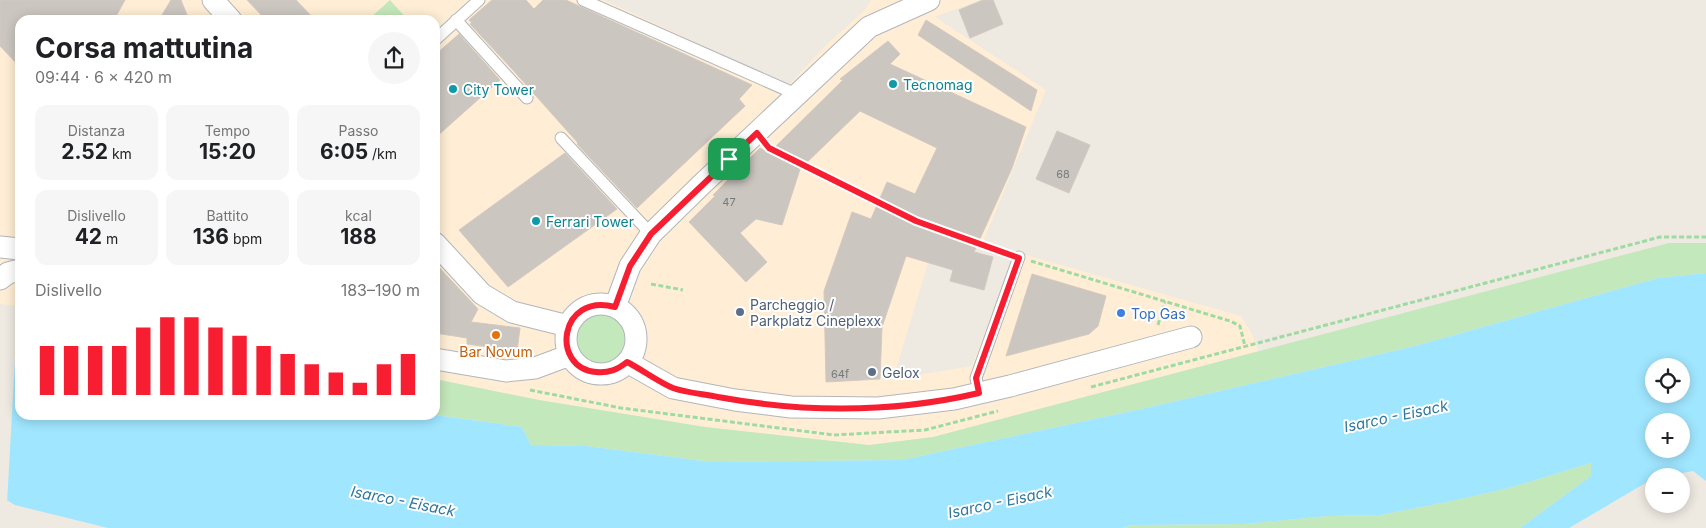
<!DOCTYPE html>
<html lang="it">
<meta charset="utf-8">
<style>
body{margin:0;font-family:Inter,sans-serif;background:#f6f6f6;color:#202124;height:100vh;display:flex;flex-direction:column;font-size:19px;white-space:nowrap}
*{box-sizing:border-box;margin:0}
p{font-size:16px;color:#757577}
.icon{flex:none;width:28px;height:28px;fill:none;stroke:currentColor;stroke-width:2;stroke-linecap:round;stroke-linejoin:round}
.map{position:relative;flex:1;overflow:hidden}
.side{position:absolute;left:15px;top:15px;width:425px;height:405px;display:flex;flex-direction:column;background:#fff;border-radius:15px;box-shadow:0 2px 12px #0003}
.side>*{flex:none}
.controls{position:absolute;left:1645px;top:358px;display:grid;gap:10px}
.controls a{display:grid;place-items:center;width:45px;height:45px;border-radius:50%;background:#fff;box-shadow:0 2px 12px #0003;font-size:25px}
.pin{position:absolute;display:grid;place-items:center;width:42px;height:42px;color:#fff;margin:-21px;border-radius:10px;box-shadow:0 2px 8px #0006}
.round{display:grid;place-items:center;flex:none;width:52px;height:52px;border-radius:26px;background:#f6f6f6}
.headline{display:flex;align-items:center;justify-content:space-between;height:85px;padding:0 20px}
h1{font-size:28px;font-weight:700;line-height:38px}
.metrics{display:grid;grid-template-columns:repeat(3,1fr);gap:8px;height:85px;padding:5px 20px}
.metrics div{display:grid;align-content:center;border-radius:12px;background:#f6f6f6;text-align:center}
.metrics b{font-size:21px;font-weight:700}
.metrics small{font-size:14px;font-weight:400}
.metrics p{font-size:14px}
.chart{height:140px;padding:10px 20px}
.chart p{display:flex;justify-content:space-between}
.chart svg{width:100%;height:90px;margin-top:5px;stroke:#f71e32;stroke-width:6}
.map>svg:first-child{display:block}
.commercial{fill:#ffeed5}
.green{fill:#c3e8bb}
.water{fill:#a0e6ff;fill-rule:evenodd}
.pier{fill:#eee9e1}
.building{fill:#cbc6c0;stroke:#d3c9bf}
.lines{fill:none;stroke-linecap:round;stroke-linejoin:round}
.service-casing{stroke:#b2b6ba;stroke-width:13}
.minor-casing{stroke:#b2b6ba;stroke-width:23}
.path{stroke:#9ddba3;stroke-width:3;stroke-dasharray:5 2.5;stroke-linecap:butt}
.service{stroke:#fff;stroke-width:11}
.minor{stroke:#fff;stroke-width:21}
.route-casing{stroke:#fff;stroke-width:10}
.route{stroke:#f71e32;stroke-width:6}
.culture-dot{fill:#0f9aa8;stroke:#fff;stroke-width:2}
.service-dot{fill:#5c6f8a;stroke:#fff;stroke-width:2}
.shop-dot{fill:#3f7fe0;stroke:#fff;stroke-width:2}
.food-dot{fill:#e8710a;stroke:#fff;stroke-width:2}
.labels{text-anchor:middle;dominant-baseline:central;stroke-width:4;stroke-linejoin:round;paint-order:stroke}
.number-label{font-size:11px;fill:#767a7a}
.culture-label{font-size:14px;fill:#0d838f;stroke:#fff;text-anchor:start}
.service-label{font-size:14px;fill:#4e5e75;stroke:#fff;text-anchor:start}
.shop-label{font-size:14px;fill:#366cbe;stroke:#fff;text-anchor:start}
.food-label{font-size:14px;fill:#c56008;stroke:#fff}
.water-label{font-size:15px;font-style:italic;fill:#2f789d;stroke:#fff}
</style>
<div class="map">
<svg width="1706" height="528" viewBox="0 0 1706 528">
<rect width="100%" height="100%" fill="#eee9e1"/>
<!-- commercial -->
<path class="commercial" d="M0,0H604L789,85L827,44L865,10L871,0H980L935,17L1046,90L983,242L939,227L893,379L972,366L1015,252L1241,316L1253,336L1258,351L933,437L869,445L705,427L539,400L435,379V20H20V308L0,307Z"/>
<!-- green -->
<path class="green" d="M390,0L408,20H368Z
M1669,243H1706V273L1658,278L1415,346L1146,408L902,460L711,462L586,446L531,445L522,427L435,415V379L539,400L705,427L869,445L933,437Z
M572 338a29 29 0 1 1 58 0a29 29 0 1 1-58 0Z
M1591,463V476L1520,528H1123L1132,525L1244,524L1328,516L1380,515L1447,502L1509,488Z"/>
<!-- water -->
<path class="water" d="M1706,273V481L1693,471L1665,476H1654V478L1569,528H1520L1591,476V463L1509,488L1447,502L1380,515L1328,516L1244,524L1132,525L1122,528H108L15,505L0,496V307L20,308V415H435L522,427L531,445L586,446L711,462L902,460L1146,408L1415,346L1658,278ZM1654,366H1681V394H1654ZM1654,421H1681V449H1654Z"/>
<!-- pier -->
<path class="pier" d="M0,304L18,306L7,503L0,499Z"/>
<!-- building -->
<path class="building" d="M0,0H125L114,20H20V67L0,46Z
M171,0H181L189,20H159Z
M247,0H296L315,20H266Z
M492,0H526L534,9L543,0H566L752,85L739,99L745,106L637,208L577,144L578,143L512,69L470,24L472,23L469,20Z
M983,0H993L1003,24L970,38L959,10Z
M926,20L1037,90L1031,111L918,35Z
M459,34L500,80L435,138V55Z
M888,41L900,54L890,64L1026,127L1012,168L974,252L993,257L984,290L950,281L953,270L906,256L882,327L880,379L826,382L824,291L852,212L871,219L887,182L915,194L937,148L860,111L800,169L782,225L756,219L740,233L767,262L746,282L689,222L715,196L713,195L760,148L769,153L843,80L840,79Z
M1057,131L1090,145L1069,193L1036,179Z
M565,153L617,209L508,287L459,230Z
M435,263L478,309L471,322L520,328L517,351L467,344V338L435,333Z
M1032,274L1106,296L1098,326L1089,334L1006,356Z"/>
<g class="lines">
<!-- service casing -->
<g class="service-casing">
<path id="service" d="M583,0L798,95
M456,20L527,98
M435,40L479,0
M561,138L651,234
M979,393L976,378L1019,257"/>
</g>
<!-- minor casing -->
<g class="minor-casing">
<path id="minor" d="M213,0L231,20
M435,243L482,294L512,312L568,326
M0,247L20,249
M0,279L8,273L20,270
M566 339a35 35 0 1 1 70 0a35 35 0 1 1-70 0Z
M615,307L630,266L651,234L701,185L869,27L929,0
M435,359L506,371L535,368L570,355
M627,362L673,388L735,400L791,407L878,408L954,399L1010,386L1191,337"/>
</g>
<!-- path -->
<path class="path" d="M768,147L916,221L1006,253
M1031,261L1230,321L1240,326L1245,346
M651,284L683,290
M1158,325L1165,301
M1091,387L1660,237H1706
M530,390L621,408L834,435L925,430L998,411"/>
<!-- service -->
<use href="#service" class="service"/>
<!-- minor -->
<use href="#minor" class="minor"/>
</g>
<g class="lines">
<!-- route casing -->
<g class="route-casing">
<path id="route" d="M757,133L769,148L916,221L1019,258L976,378L979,393C893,413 806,413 718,397C704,394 687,393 673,388C660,383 641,369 627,362C617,370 609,373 596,372C550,368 559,292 615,307L630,266L651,234Z"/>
</g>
<!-- route -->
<use href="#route" class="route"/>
</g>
<!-- markers -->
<g class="culture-dot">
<circle cx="893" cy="84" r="5"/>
<circle cx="453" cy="89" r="5"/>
<circle cx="536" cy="221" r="5"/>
</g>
<g class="service-dot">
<circle cx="740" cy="312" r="5"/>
<circle cx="872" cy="372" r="5"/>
</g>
<circle class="shop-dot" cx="1121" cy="313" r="5"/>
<circle class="food-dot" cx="496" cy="335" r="5"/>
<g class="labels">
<!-- number labels -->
<g class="number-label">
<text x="1063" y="174">68</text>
<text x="729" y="202">47</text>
<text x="840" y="374">64f</text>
</g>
<!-- culture labels -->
<g class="culture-label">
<text x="903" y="84">Tecnomag</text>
<text x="463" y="89">City Tower</text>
<text x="546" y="221">Ferrari Tower</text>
</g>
<!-- service labels -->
<g class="service-label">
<text x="750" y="304">Parcheggio /<tspan x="750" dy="16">Parkplatz Cineplexx</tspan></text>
<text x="882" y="372">Gelox</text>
</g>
<!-- shop labels -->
<g class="shop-label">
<text x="1131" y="313">Top Gas</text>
</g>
<!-- food labels -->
<g class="food-label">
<text x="496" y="351">Bar Novum</text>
</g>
<!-- water labels -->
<g class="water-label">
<text transform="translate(1396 416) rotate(-12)">Isarco - Eisack</text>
<text transform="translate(403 501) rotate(11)">Isarco - Eisack</text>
<text transform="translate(1000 502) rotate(-12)">Isarco - Eisack</text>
</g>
</g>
</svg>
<div class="controls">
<a><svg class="icon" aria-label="locate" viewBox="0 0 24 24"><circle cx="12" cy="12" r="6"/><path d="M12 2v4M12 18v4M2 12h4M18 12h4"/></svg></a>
<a>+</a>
<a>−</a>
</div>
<div class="pin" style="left:729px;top:159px;background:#1e9e55"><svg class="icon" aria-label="arrive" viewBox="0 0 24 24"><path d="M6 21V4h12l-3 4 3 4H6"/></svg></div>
<section class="side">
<div class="headline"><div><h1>Corsa mattutina</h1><p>09:44 · 6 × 420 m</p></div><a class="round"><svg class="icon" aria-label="share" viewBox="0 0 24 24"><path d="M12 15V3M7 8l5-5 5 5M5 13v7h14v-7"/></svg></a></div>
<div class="metrics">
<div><p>Distanza</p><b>2.52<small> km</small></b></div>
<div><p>Tempo</p><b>15:20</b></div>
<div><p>Passo</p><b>6:05<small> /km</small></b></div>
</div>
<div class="metrics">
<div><p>Dislivello</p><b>42<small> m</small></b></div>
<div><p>Battito</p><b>136<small> bpm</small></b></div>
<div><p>kcal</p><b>188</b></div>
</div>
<div class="chart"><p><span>Dislivello</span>183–190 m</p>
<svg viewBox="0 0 160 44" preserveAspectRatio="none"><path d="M5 44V20M15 44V20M25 44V20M35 44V20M45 44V11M55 44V6M65 44V6M75 44V11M85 44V15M95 44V20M105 44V24M115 44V29M125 44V33M135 44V38M145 44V29M155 44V24"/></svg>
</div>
</section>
</div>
